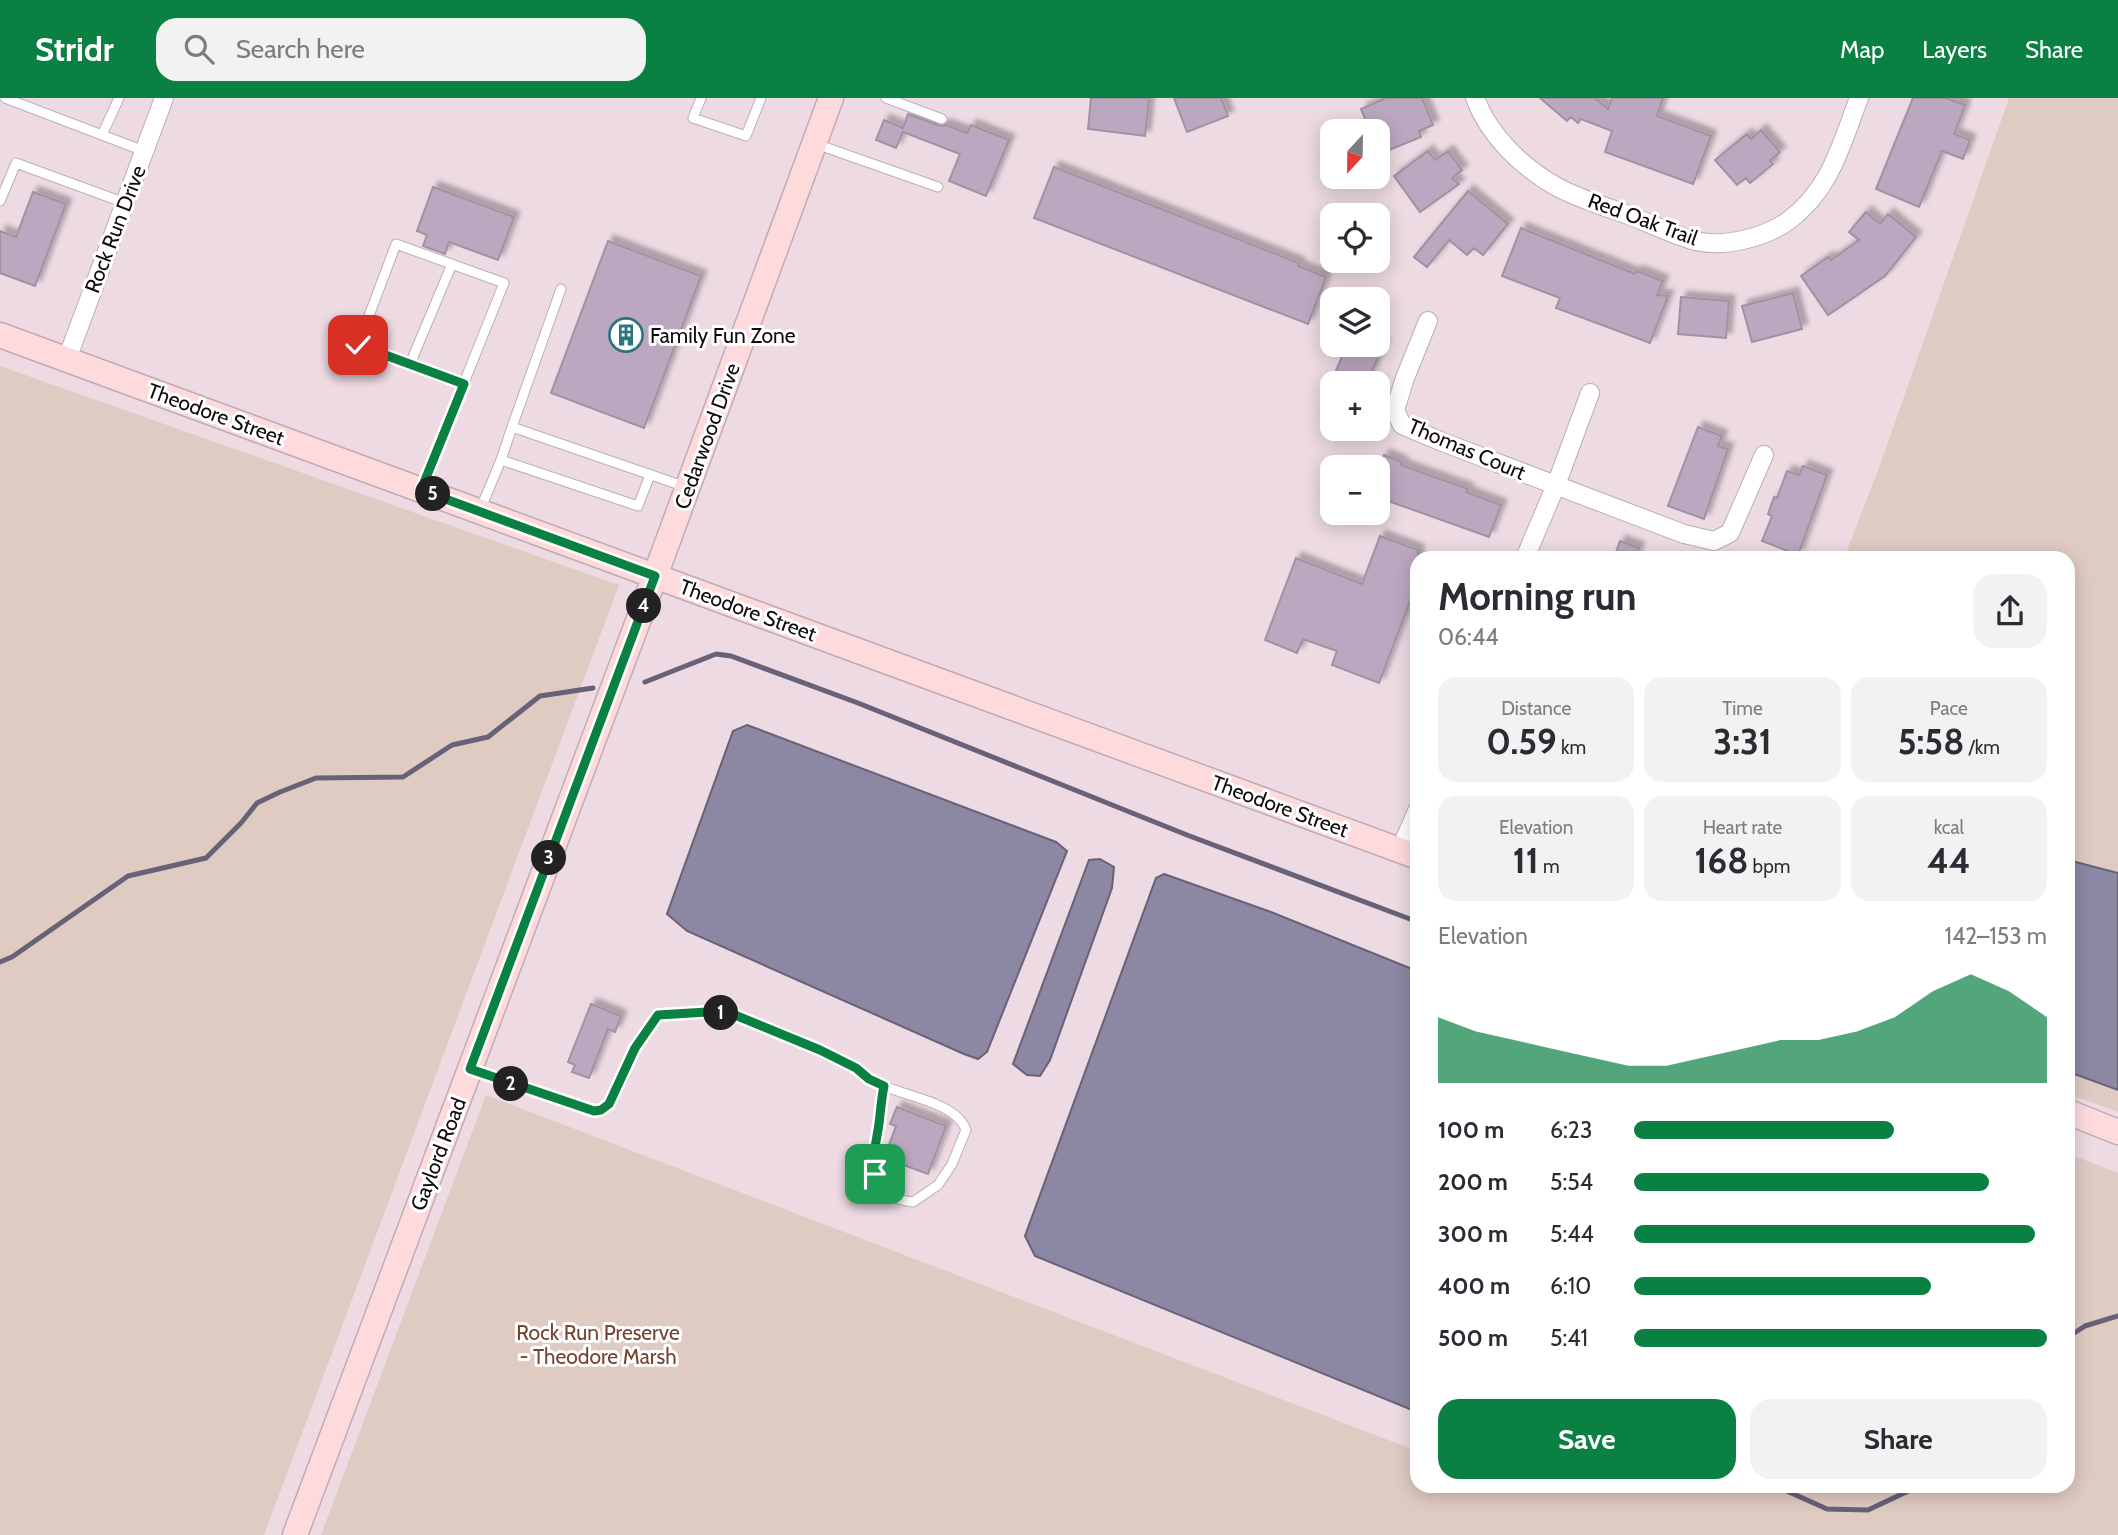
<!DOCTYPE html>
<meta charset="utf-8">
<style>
body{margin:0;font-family:Cabin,sans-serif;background:#f2f2f3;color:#2b2b33;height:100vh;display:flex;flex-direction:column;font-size:26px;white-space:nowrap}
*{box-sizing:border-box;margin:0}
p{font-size:23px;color:#7c7c81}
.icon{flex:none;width:38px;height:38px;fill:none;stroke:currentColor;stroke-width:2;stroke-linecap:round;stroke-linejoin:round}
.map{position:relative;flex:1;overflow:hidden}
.details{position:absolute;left:1410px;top:453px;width:665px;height:942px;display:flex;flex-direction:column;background:#fff;border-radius:21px;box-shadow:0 4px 18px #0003}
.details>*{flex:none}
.needle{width:46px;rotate:202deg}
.fabs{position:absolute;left:1320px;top:21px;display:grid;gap:14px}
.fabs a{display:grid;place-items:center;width:70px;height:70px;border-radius:14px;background:#fff;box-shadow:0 4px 18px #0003;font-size:35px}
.pin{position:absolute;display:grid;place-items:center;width:60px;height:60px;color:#fff;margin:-30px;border-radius:14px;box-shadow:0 4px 10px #0006}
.km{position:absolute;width:35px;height:35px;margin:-18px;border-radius:50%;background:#222;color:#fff;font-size:19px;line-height:35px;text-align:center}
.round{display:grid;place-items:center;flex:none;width:74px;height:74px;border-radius:21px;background:#f2f2f3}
.head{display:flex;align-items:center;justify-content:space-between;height:119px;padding:0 28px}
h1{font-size:38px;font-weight:800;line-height:52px}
.figures{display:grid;grid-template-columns:repeat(3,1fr);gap:10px;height:119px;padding:7px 28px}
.figures div{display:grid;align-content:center;border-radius:18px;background:#f2f2f3;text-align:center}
.figures b{font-size:35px;font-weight:800}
.figures small{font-size:19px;font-weight:400}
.figures p{font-size:19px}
.chart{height:196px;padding:14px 28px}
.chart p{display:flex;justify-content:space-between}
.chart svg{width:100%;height:126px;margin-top:7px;fill:#0b8043;opacity:.7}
.cta{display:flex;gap:14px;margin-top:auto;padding:14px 28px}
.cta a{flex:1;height:80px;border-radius:21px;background:#0b8043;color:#fff;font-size:28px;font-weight:800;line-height:80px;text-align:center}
.cta a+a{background:#f2f2f3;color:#2b2b33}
ul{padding:0 28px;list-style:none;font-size:23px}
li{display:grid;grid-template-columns:112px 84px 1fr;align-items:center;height:52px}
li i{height:18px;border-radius:9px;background:#0b8043}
header{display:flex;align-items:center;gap:42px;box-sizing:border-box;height:98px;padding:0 35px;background:#0b8043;color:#fff}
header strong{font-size:33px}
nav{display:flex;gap:38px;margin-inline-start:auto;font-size:24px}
.search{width:490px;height:63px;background:#f2f2f3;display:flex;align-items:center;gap:18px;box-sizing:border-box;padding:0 24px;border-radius:21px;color:#7c7c81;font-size:26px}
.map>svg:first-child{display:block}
.green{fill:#e0cbc3}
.water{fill:#8c88a4;stroke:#676277;stroke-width:2}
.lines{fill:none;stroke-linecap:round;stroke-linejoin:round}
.stream{stroke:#676277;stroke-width:5}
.building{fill:#bca7c1;stroke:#9e93a0;stroke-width:2;filter:url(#shadow)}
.lane-casing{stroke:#beadb5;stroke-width:11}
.street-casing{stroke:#beadb5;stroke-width:20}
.secondary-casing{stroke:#beadb5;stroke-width:27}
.lane{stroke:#fff;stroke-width:9}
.street{stroke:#fff;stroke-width:18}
.secondary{stroke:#fedadd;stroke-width:24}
.route-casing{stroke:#fff;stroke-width:14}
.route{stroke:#0b8043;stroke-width:9}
.labels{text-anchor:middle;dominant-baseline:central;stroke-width:6;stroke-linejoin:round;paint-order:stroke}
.street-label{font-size:21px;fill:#100a0d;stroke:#fff}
.poi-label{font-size:21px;fill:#100a0d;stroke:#fff;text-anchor:start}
.park-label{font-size:21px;fill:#744430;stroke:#fff}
</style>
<header>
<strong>Stridr</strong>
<div class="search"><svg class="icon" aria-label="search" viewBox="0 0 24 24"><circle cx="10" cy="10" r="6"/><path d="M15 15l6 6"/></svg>Search here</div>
<nav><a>Map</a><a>Layers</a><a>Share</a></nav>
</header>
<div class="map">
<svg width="2118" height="1437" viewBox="0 0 2118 1437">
<defs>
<filter id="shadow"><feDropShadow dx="5.5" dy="-5.5" stdDeviation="2" flood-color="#0004"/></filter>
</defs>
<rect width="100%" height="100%" fill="#eddae3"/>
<!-- green -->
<path class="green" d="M2009,0H2118V1014L2069,996L2068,460H1844L1880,367Z
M0,268L619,487L264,1437H0Z
M486,997L1417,1353L1418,1388H2068L2069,1056L2118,1075V1437H321Z"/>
<!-- water -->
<path class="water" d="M747,627L1056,744L1067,753L987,954L978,961L964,956L687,833L667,816L733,633Z
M1100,761L1114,769L1112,790L1050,962L1040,978L1027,977L1013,966L1089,762Z
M2068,762L2118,775V992L2069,974Z
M1164,776L1271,814L1417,873V1314L1035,1158L1025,1138L1156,780Z"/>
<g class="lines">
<!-- stream -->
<path class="stream" d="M645,584L716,556L731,558L858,605L1187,737L1418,824
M0,864L12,859L128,778L206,760L241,725L257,705L280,694L316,680L403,679L452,647L488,639L540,598L593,590
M2068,1239L2085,1228L2118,1218
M1776,1388L1827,1411L1868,1412L1919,1388"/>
</g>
<!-- building -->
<path class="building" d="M1091,0H1149L1145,38L1088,31Z
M1174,0H1221L1228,18L1187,34Z
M1386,0H1422L1433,27L1419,33L1421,39L1377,57V33H1370L1361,11Z
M1540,0H1595L1608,11L1612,0H1663L1657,18L1711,38L1693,86L1605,54L1612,33L1581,21L1578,25L1571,19L1567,23Z
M1913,0H1946L1965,7L1954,36L1970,42L1963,61L1942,53L1919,109L1876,91Z
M908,16L940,28L946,27L967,35L971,27L1009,42L986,98L949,83L960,56L903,34L896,50L876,42L884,22L903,30Z
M1761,32L1780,54L1770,63L1773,66L1750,85L1746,80L1737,87L1715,62L1747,36L1751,41Z
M1428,53L1435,62L1448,53L1462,72L1452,80L1459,86L1420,114L1394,78Z
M1054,69L1299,165L1298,168L1326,179L1308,226L1034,120Z
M433,89L514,119L498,162L449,144L445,156L423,148L427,137L417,133Z
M1468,93L1508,126L1483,157L1474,150L1467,157L1449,142L1427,169L1414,159Z
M33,94L66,106L35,188L0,175V133L16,139Z
M1866,114L1880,126L1888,116L1916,139L1885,178L1828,217L1801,178L1828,159L1831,162L1859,142L1849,134Z
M1521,130L1635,176L1637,173L1663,183L1657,197L1668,198L1650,245L1556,210L1560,200L1502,178Z
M608,143L701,178L644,330L551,295Z
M1793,195L1802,231L1752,244L1742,208Z
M1681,199L1729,203L1726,240L1678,236Z
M1347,247H1384L1366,285H1341L1332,282Z
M1698,329L1722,338L1718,348L1728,351L1704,421L1668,408Z
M1384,357L1402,364L1401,367L1468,391L1466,394L1501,407L1489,439L1377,399V375Z
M1803,368L1827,377L1798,457L1762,443L1772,418L1768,416L1774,399L1777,400L1787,373L1799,377Z
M1380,438L1418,452V482L1379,585L1332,567L1337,553L1303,541L1297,555L1265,542L1296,460L1362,486Z
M1620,443L1639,450L1635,460H1614Z
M591,906L621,918L615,934L608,931L589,980L572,974L575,967L568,964Z
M897,1009L946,1028L928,1076L884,1060L896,1028L890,1026Z"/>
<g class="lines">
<!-- lane casing -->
<g class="lane-casing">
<path id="lane" d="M5,0L144,53
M701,0L693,20L746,38L761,0
M886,0L942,21
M102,37L119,0
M816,46L938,89
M0,103L16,65L125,105
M561,191L512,329L686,389
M410,266L452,166
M512,329L501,362L638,408L650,377
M421,392L504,185L396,146L358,247L464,286
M480,412L501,362
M471,971L594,1013L601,1012L609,1006L635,950L658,917C681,915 710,910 733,917C767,927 801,942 832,958C840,962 849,966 856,971C861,974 864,978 869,981C895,998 955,1001 966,1032L952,1066L938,1087L913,1104C864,1099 873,1056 879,1021C881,1010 881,999 884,988"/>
</g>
<!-- street casing -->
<g class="street-casing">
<path id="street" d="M1475,0C1489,38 1522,69 1557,89C1579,101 1607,109 1631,118C1652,126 1675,138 1696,143C1724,150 1766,139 1788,123C1831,91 1841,47 1859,0
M1428,223L1405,280L1395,312L1402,327L1440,343L1684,436L1714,443L1730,435L1764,357
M67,261L164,0
M1525,460L1556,387L1590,295
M1400,752L1418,711"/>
</g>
<!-- secondary casing -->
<g class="secondary-casing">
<path id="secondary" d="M0,237L1418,759
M2068,1014L2118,1034
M295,1437L655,478L831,0"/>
</g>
<!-- lane -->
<use href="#lane" class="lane"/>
<!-- street -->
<use href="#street" class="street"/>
<!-- secondary -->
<use href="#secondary" class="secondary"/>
</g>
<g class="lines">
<!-- route casing -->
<g class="route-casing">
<path id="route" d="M358,247L464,286L421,392L655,478L470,971L594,1013L601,1012L609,1006L635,950L658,917L707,914L730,915L820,952L856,970L869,981L884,988C882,998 881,1007 880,1017C878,1040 872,1051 875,1076"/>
</g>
<!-- route -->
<use href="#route" class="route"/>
</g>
<!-- icons -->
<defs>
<g id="building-ring" transform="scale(1.75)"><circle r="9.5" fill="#fff" stroke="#2c747e" stroke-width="1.5"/><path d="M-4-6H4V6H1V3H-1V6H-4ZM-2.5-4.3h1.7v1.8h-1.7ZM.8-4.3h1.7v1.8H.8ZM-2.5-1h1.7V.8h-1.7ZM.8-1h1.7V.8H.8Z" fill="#2c747e"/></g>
</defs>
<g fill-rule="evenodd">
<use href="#building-ring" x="626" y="237"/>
</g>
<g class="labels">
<!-- street labels -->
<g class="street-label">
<text transform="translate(1643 121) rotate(20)">Red Oak Trail</text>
<text transform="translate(115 131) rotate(-69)">Rock Run Drive</text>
<text transform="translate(216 316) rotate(20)">Theodore Street</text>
<text transform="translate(707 338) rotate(-70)">Cedarwood Drive</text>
<text transform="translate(1467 351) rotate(23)">Thomas Court</text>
<text transform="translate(748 512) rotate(20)">Theodore Street</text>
<text transform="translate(1280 708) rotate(20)">Theodore Street</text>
<text transform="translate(438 1056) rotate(-69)">Gaylord Road</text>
</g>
<!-- poi labels -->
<g class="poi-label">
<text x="650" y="237">Family Fun Zone</text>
</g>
<!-- park labels -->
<g class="park-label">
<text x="598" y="1234">Rock Run Preserve<tspan x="598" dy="24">- Theodore Marsh</tspan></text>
</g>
</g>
</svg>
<div class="fabs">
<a><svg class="needle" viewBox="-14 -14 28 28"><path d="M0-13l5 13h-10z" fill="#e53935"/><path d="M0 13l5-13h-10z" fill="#7c7c81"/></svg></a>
<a><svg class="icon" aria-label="locate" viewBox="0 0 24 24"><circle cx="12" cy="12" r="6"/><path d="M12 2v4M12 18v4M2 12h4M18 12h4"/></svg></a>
<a><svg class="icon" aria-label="layers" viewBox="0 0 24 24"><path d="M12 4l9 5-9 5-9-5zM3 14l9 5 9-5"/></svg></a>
<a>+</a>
<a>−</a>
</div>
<div class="pin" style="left:875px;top:1076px;background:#1e9e55"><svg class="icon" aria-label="arrive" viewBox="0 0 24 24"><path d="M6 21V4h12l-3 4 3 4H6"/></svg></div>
<div class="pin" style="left:358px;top:247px;background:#d93025"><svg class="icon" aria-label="check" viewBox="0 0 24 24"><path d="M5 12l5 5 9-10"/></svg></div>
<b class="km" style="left:721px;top:915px">1</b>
<b class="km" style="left:511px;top:986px">2</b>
<b class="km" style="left:549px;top:760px">3</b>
<b class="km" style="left:644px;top:508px">4</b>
<b class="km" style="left:433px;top:396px">5</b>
<section class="details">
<div class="head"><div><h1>Morning run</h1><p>06:44</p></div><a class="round"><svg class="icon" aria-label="share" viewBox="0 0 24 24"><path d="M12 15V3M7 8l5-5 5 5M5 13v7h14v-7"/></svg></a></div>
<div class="figures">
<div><p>Distance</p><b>0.59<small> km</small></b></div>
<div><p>Time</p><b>3:31</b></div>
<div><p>Pace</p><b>5:58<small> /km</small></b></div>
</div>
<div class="figures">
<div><p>Elevation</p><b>11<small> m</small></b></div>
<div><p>Heart rate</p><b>168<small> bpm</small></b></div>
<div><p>kcal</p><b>44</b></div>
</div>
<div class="chart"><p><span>Elevation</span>142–153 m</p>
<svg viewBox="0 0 160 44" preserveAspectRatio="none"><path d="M0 44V21L10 26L20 29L30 32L40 35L50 38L60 38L70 35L80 32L90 29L100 29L110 26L120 21L130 12L140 6L150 12L160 21V44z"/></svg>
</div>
<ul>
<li><b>100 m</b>6:23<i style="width:63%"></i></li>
<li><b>200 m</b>5:54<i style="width:86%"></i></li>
<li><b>300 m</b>5:44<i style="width:97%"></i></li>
<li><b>400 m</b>6:10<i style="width:72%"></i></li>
<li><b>500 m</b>5:41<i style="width:100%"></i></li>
</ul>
<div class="cta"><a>Save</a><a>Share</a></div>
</section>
</div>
